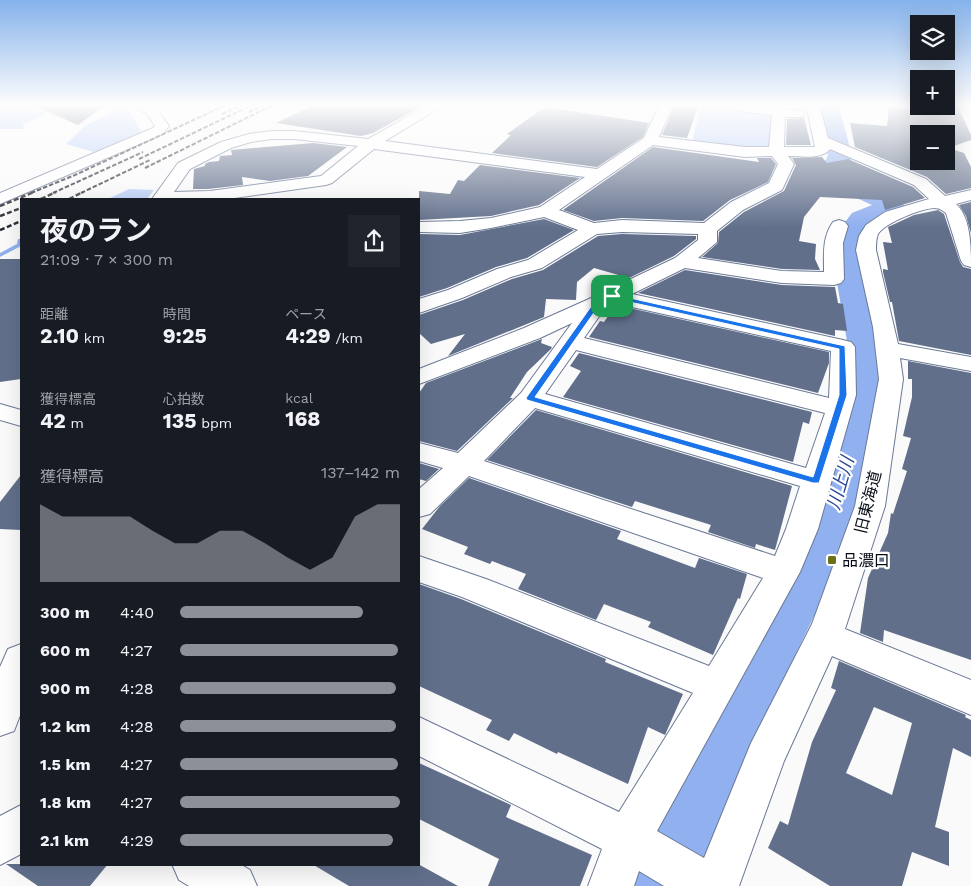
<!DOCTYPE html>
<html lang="ja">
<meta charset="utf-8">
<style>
body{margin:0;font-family:"Work Sans","Noto Sans JP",sans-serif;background:#20242c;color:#f1f3f6;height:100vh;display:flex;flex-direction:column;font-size:19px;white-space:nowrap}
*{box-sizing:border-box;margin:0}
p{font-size:16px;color:#9ea1a6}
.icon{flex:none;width:28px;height:28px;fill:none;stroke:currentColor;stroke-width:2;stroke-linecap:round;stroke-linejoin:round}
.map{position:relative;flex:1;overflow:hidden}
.details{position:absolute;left:20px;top:198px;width:400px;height:668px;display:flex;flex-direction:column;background:#171b24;border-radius:0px;box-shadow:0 5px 20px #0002}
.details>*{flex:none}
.tools{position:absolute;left:910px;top:15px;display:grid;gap:10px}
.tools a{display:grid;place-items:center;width:45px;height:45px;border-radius:0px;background:#171b24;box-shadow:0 5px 20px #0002;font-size:25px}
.pin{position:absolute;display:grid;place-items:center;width:42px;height:42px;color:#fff;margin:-21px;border-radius:10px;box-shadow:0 2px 8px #0006}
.round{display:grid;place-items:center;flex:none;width:52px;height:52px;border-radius:0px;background:#20242c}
.head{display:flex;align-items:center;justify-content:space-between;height:85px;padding:0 20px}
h1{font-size:28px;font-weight:700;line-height:38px}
.figures{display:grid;grid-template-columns:repeat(3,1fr);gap:8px;height:85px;padding:5px 20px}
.figures div{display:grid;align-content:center}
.figures b{font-size:21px;font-weight:700}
.figures small{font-size:14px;font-weight:400}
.figures p{font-size:14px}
.chart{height:140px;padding:10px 20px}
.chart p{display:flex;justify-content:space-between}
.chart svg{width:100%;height:90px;margin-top:5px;fill:#8c9099;opacity:.7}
ul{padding:0 20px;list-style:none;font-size:16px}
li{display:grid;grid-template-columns:80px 60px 1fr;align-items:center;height:38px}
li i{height:12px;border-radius:6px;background:#8c9099}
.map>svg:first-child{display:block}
.green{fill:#b7cdf9}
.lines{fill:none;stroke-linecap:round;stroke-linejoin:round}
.stream{fill:#91b0f0;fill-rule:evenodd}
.river{fill:#91b0f0;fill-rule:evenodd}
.building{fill:#616f8b;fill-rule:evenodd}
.minor-casing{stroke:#6b7996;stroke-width:2}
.minor{fill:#fff;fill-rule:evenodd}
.rail-far1{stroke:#232831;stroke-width:2;stroke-dasharray:4.5 2;stroke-linecap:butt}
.rail{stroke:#232831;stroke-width:2.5;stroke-dasharray:5 2.5;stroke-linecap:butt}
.route{fill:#1a73e8;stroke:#fff;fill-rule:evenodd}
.poi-dot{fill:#6b7119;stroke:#fff;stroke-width:2}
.labels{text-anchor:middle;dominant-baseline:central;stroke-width:4.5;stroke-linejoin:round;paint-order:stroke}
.street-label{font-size:16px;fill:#070c16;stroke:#fff}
.poi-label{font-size:16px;fill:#070c16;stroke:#fff;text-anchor:start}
.water-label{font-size:18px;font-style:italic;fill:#264791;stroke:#fff}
</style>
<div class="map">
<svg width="971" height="886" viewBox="0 0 971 886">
<rect width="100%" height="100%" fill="#fafafa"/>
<!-- green -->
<path class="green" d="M0,104H19L46,114L23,124L24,129H0Z
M701,104L773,114L769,147L764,149L692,143Z
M125,105L142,132L94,152L66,144L85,126Z
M129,189L154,190L147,199H108Z"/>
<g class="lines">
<!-- stream -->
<path class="stream" d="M18,239H21V246L0,257V253L17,244Z
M865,339H870L873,341L870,343L863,342V340Z"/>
<!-- river -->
<path class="river" d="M818,104H838L852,155L850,164L860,180L893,194L906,207L902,213L872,225L860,242L883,341L885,400L846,550L772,703L711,849L699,886H625L651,823L722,678L796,549L845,400L847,341L830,242L852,213L872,205L841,191L824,164L828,155Z"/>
</g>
<!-- building -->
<path class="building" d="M30,104H107L78,125Z
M316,104H426L373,133L361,136L276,123Z
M675,104H699L687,138L662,135Z
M915,105L958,107L971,135V140L948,148L964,153L971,167V188L946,194L927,177L855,147L850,123L887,126L889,107L913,110L916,109ZM919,134H946V161H919Z
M545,107L649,123L643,137L597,167L492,153L511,135L507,134Z
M804,118L811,145H786L787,119Z
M313,143L347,147L308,176L270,181L242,177L243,185L208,189H193L194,169L205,166V164L209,162L219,161L220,156L232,155L231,150Z
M653,147L759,162L757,158H771L776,164L768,182L730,200L703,221L622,218L594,221L563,210Z
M822,157L827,163L848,159L913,187L925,198L885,210L882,200L820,197L804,217L799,241L816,244L815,259L820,270L782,269L702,257L718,243L719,232L744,212L784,191L796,165L792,158Z
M480,165L580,178L539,205L491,216L419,220V191L450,194L458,180L464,181Z
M971,202V233L966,216L959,205Z
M938,210L944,214L960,262L963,267L971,269V355L899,341L892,302H890L883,272V269L888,270L883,242L892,243L888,227L914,215Z
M544,219L574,230L527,258L496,267L447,288L419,297V234L460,235Z
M622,234L696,236V239L674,256L629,278L594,268L577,282L576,300L546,299L544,317L448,356L465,334L431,344L419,333V315L463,300L512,279L543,270L598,236Z
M0,259H21V379L0,382Z
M685,270L782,285L835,287L838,303L843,304L847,331L835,330V336L638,293Z
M616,305L829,352V363L818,393L589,337L600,321L604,322Z
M542,339L541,343L552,347L551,349L527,372L510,398H513L457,451L419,441V393L426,383Z
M579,353L812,412L809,424L803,422L793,462L563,397L581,371L570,366Z
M908,361L971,373V660L884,630L883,642L860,633L868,578L888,533L891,513L893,514L907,471L902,469L911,438L903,436L912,397V379H908Z
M536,410L792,486L775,550L756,544L755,548L708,532L711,525L635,501L632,507L487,460Z
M419,463L439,469L426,481L419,479Z
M21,475V530L0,529V502Z
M469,478L621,531L617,539L695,568L699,558L747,574L740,599L738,598L713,655L648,627L651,622L604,604L596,620L518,589L526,574L492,561L490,564L464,554L468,547L422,529L440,506Z
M419,584L461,599L606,659L605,662L683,694L665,735L648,727L628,784L558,752L557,754L514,733L509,741L486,730L492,720L419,686Z
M839,661L966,715L965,717L971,720V757L953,748L935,827L949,832V866L912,852L902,886H830L768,848L780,821L788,825L812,742L836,690L831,688ZM874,707L912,723L892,795L846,773Z
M419,763L511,805L506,817L592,855L580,886H488L499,859L419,819Z
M6,864H108L90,886H38Z
M312,864H418L458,886H349Z"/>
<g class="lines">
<!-- minor casing -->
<g class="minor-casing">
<path id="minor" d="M132,104C155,104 156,108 169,126L163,134L0,204V193L153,128L155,126L147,114L133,107Z
M430,104H446L385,141L597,169L644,138L660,104H673L659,137L745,147H769L772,115L741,111L739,108L741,105L746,104L802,111L804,114L802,117H785L784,147H815L806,104H819L828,138L926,179L945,196L971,190V200L956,204C971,218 971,246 971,267L964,265L961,261L946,213C943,211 940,208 935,208C922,208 885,223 878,234C876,239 876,245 876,250L898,344L971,357V371L900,358L903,379L885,506L845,629L971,680V715L832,656L784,761L739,886H664L639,871L634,886H588L602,849L419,756V717L619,812L693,693L462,597L419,582V556L486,579L709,666L763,578L469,476L430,514L419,517V489L443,468L419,461V443L458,453L521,393L572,323L540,338L419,384V369L524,328L589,299L675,258L698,240V234L622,232L597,234L542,268L511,277L462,298L419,313V299L448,290L497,269L528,260L578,230L544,217L491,228L460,233L419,232V222L460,221L491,218L540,207L585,177L374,149L332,183L326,185L227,199H152L178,163L221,142L249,134L272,131H294L368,139ZM272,139H294L358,146L321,176L210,191L174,192L190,169L231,148L251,142ZM653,145L745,157L772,156L778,164L769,183L731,202L704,223L622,220L594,223L559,210ZM830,149L914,185L929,199L885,212L866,225L859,236L856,250L873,327L879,379L855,506L812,624L751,743L704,858L657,831L800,572L818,529L856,395L855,347L851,342L843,340L632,294L685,268L782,283L834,285L841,283L844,279L843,243L848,226L845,222L839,220L833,222C822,237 824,255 824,272L782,271L698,258L717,242V231L743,210L782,190L794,164L788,156C801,156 821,160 830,149ZM614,303L831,351L829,398L584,338L605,308ZM576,350L825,413L806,468L545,394ZM535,408L800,486L786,529L775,556L484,461Z
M0,404L21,410V426L0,420Z
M21,644V713L14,731L0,736V667L8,649Z
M21,805V854L0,865V816Z
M172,864H240L250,870L257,886H189L179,880Z"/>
</g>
<!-- minor -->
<use href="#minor" class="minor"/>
<!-- rail-far1 -->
<path class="rail-far1" d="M249,112L266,104
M222,114L244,104
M139,159L254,104
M145,168L275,104
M31,193L75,175L228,104
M53,193L143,152
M81,193L150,160"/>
<!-- rail -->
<path class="rail" d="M41,199L56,192
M69,199L83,192
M0,206L34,192
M0,216L21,208
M0,230L21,221"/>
</g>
<!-- sky -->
<linearGradient id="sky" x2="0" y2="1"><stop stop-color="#85b2eb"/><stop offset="0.46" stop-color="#fdfdfd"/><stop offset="1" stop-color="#fdfdfd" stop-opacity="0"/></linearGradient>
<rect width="971" height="228" fill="url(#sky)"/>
<!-- route -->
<path class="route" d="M612,294L845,346L847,395L819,483H813L527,400L526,398L595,301ZM612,298L839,349V395L813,477L535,397L600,304Z"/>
<!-- markers -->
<rect class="poi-dot" x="827" y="555" width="10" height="10" rx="2.5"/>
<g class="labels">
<!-- street labels -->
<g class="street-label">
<text transform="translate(868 502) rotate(-76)">旧東海道</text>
</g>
<!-- poi labels -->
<g class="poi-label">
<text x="842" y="560">品濃口</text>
</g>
<!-- water labels -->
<g class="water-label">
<text transform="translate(840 483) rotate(-74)">川上川</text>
</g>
</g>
</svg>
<div class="tools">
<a><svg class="icon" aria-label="layers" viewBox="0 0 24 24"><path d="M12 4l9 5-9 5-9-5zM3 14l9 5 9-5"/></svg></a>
<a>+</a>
<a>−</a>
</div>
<div class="pin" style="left:612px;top:296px;background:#1e9e55"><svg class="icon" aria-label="arrive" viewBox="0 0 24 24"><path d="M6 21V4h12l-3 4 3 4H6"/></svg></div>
<section class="details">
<div class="head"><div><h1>夜のラン</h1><p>21:09 · 7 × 300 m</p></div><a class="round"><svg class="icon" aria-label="share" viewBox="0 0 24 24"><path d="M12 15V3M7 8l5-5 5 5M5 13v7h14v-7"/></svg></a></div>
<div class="figures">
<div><p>距離</p><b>2.10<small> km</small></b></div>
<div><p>時間</p><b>9:25</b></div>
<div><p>ペース</p><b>4:29<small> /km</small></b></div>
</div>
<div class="figures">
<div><p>獲得標高</p><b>42<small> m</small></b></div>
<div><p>心拍数</p><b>135<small> bpm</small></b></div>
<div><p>kcal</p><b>168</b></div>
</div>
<div class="chart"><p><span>獲得標高</span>137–142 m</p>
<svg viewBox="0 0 160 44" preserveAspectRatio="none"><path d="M0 44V6L10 12L20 12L30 12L40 12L50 19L60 25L70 25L80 19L90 19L100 25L110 32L120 38L130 32L140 12L150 6L160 6V44z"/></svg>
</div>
<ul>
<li><b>300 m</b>4:40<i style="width:83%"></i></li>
<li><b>600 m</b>4:27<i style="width:99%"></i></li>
<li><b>900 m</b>4:28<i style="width:98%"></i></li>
<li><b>1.2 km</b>4:28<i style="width:98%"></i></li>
<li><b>1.5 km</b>4:27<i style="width:99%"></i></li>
<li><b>1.8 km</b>4:27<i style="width:100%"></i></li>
<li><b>2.1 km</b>4:29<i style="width:97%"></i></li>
</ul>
</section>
</div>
